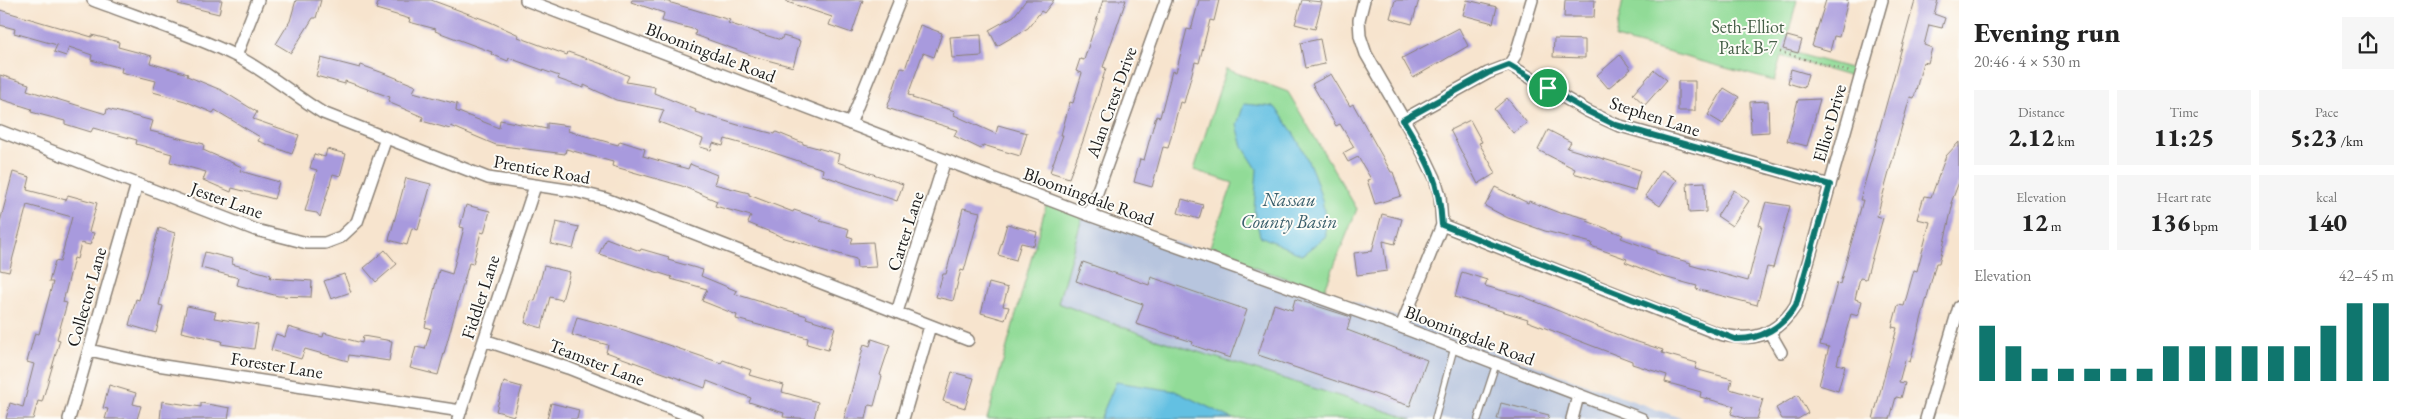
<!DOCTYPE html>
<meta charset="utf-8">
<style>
body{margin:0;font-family:"EB Garamond",serif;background:#f6f6f6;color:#222;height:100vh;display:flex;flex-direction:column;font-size:19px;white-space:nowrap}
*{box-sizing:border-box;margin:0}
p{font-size:16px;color:#767676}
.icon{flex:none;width:28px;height:28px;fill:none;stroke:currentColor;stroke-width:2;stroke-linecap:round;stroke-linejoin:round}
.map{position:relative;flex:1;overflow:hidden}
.panel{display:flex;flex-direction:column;background:#fff;width:450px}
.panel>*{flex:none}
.pin{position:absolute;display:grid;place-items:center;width:42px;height:42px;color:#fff;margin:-21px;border:2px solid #fff;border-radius:50%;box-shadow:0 1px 5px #0007}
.round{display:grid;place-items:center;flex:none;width:52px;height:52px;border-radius:0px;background:#f6f6f6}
.head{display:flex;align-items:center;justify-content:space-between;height:85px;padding:0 15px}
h1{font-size:28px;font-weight:800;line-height:38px}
.metrics{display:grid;grid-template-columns:repeat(3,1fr);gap:8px;height:85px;padding:5px 15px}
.metrics div{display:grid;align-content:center;border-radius:0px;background:#f6f6f6;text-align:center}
.metrics b{font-size:25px;font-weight:800}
.metrics small{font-size:14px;font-weight:400}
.metrics p{font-size:14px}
.chart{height:140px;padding:10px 15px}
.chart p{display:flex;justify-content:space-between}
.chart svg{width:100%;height:90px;margin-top:5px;stroke:#0f766e;stroke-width:6}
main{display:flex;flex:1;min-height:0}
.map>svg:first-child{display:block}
.industrial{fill:#b7c5de}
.green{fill:#91db97;stroke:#567c5a}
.water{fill:#64c0e2;stroke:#406e7f}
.building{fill:#a89add}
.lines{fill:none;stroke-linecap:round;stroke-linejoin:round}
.service-casing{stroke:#8a8075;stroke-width:8}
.minor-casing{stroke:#8a8075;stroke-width:14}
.path{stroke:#8a8075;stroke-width:2.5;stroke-dasharray:1 4;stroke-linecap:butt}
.service{stroke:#fff;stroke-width:5.5}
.minor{stroke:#fff;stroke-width:11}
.route-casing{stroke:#fff;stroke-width:10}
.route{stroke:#0f766e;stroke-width:6}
.labels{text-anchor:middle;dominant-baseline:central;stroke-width:4;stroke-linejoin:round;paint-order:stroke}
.park-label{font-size:18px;fill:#455f47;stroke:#fdfcf7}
.street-label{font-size:18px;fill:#1c1c1c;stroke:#fdfcf7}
.water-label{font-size:19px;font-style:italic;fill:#395e6b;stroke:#fdfcf7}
</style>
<main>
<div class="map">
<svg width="1959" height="419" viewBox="0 0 1959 419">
<rect width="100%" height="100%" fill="#fdfcf7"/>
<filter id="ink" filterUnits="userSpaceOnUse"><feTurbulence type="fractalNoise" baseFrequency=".02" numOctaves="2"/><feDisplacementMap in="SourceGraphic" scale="10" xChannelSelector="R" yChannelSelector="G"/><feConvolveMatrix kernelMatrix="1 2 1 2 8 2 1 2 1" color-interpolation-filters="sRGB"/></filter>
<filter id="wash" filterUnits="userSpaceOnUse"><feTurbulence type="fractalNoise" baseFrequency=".0096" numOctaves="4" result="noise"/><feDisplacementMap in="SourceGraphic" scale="20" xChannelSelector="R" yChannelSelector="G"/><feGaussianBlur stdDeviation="1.12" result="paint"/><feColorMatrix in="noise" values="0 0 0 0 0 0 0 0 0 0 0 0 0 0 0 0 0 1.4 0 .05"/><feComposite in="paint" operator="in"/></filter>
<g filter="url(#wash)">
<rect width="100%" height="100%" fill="#f7e4ce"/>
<!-- industrial -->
<path class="industrial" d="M1084,211L1445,333L1683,419H1412L1150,337L1058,303Z"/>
<!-- green -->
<path class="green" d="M1623,0H1797L1784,50L1857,70L1855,78L1781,56L1774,81L1615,38Z
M1226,69L1288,92L1357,209L1324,291L1208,252L1233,183L1194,170Z
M1048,198L1084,211L1058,303L1150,337L1412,419H987Z"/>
<!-- water -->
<path class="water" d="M1244,104L1275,107C1295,132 1313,165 1321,197C1325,209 1325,223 1326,236L1302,255L1260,236L1254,210L1257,169L1243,147L1237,125Z
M1116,382L1175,391L1233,419H1100Z"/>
<g id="blocks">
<!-- building -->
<path class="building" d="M179,0H222L219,14L178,4Z
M296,0H321L316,18H313L291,53L276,44L290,21Z
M379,0H431L488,21L519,35L518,37L567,55L568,52L605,65L629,76L626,82L655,87L654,93L696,110L695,112L738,125L775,134L776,132L803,143V144L839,154L837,162L903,184L897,201L822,175L823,169L765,150L725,139L723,146L713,143L711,150L700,147L703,139L659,122L664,110L616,100L584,85V88L558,79L559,76L509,58L508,61L491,54L492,52L435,31L436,29L409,22L410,19L376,9Z
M632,0H661L730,20L728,23L765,35L781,40L783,36L800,41L793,67L756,57L695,35L696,30L662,21L664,13L631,2Z
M787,0H863L852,33L829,25L832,17L787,2Z
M1026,0H1054L1044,13L1041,11L1028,28L997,46L989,30L1014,16Z
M1103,0H1126L1103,67L1106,68L1083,141L1069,178L1050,172L1063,135H1061L1070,102L1073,103L1082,73L1076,71L1080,59L1084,60Z
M1199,0H1219L1214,21L1210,20L1199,63L1195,62L1184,103L1180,102L1168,148L1163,147L1152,187L1134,182L1140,159L1144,160L1156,116L1160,117L1172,71L1176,72L1187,29L1191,30Z
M1302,0L1322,2L1315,29L1295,24Z
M1395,0H1419L1412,24L1390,18Z
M1467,0L1497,7L1493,23L1463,15Z
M1565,0H1595L1594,17H1564Z
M1826,0H1848L1839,37L1834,36L1830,51L1812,46Z
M1915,0H1938L1934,14L1945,18L1942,28L1929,25L1924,45L1932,48L1928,63L1923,62L1914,98L1910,97L1890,169L1877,216L1883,218L1866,279L1860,278L1855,299L1862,301L1858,316L1851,314L1837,364L1845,366L1838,391L1819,385L1829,347L1820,345L1837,283L1840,284L1863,200H1860Z
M0,10L92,37V35L119,42L118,47L152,56L150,63L188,74L187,76L221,90L257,112L253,119L299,135L292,154L258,141L260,137L215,110L213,113L185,101L153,92L156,81L121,72L122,68L91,60L92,55L69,47L66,56L54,52L57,45L14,33L15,29L0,25Z
M920,25L942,33L934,57L923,53L908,95L913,96L912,98L955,111L954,115L996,134L998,125L1027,133L1020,156L983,145L981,149L954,136L957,130L887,108L901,67L905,69Z
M1459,28L1468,46L1413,78L1402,58Z
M981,35L982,56L952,58L950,37Z
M1787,36L1802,40L1798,53L1783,49Z
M1320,39L1325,64L1305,68L1300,43Z
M1554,39L1585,40V58L1553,57Z
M1620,55L1631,69L1608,88L1597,75Z
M321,58L360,68L361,65L389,75L416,86L413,92L457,104L456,111L499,128L500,120L547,129V123L569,126L568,131L618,145L620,141L645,149L643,156L688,169L690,164L717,175L714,184L749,193V195L793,212L794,210L821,219L820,221L849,229L847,236L853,238L851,243L873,242L876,267L857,268L856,259L785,238L748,223L751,216L715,206L717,201L682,186L612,166L613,162L566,149L565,154L496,145L451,126L450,129L422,121L423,117L388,102L390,97L345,81V84L316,76Z
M1791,69L1808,74L1804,88L1788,83Z
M1654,70L1667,80L1645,105L1633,94Z
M1331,74L1350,106L1353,104L1391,172H1393L1401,196L1375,204L1367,180L1371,179L1358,157L1348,162L1343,153L1354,147L1340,124L1336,126L1312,84Z
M0,75L29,84L27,90L106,114L107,109L153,121L150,131L204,144L203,150L242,167L240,171L279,182L274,199L232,188L231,192L203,180L206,172L170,162L172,154L136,144L137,140L93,128L91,132L65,124V121L31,112L32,109L0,99Z
M1678,81H1695V111H1678Z
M1724,88L1739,97L1723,124L1708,115Z
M1507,98L1527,123L1513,133L1494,109Z
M1820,99L1807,146L1787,141L1798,100Z
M1768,101L1769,132L1751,133L1750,102Z
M1470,120L1482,142L1479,143L1496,173L1478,184L1450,130Z
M1548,130L1571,142L1567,148L1640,170L1635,191L1573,173L1575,169L1538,150Z
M1959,142V182L1951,203H1953L1944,243L1939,263H1936L1910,362L1905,360L1899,382L1905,383L1901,398L1896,397L1890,419H1873L1897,328L1892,327L1898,305L1904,306L1914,270L1917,271L1930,222L1917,219L1924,196L1931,197L1946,156Z
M327,149L346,154L340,176L333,174L320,217L317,213L305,211L317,170L310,168L314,154L325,157Z
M1662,170L1677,180L1660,206L1645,196Z
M13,172L30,177L27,190L66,200L68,195L97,203L89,232L94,233L90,245L81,243L77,259L74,258L63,302L67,303L57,339L60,340L42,402L38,401L33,419H6L10,403L23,407L34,364L27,362L35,333L39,334L53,282H49L55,261L60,262L72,217L27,205L9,272L0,270V222Z
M406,178L431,184L418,230L412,228L407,245L389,240Z
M1705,182L1706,212L1689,213L1687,183Z
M1495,187L1528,203L1529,201L1562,214L1563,212L1588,219L1587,221L1623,235L1621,238L1656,251V253L1691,263L1690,265L1748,281L1762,226L1759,225L1766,202L1790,206L1773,268L1767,267L1757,305L1696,289L1697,286L1660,276L1625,262L1627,259L1591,246L1592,243L1545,231L1508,218L1485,206Z
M1734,190L1749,201L1732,226L1717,216Z
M1182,199L1203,205L1199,219L1178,213Z
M466,205L490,211L484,233L481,232L473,264L469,263L438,375L410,368L416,347L425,349L431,329L425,327L439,270L452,274L464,228L460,227Z
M963,208L980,212L964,271L961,270L953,301L936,297L943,274H946Z
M1382,214L1402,219L1395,244L1383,241L1387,271L1357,275L1354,253L1372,251Z
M556,222L579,227L573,249L551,244Z
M1007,224L1037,232L1034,246L1021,243L1016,260L998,255Z
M159,228L175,233L159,305L163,306L156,333L129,325L136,299L139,300Z
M606,238L640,251L641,249L669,257L668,260L703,270L701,276L737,291L735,294L807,316L806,318L835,327L828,350L807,344L808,338L736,319L737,315L702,301L707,289L671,279L672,277L599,254Z
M385,250L397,264L376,282L364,268Z
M205,252L233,259L232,264L271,275L270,278L312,281L311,297L278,296L237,285L239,278L201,268Z
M1083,262L1149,285L1151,277L1247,310L1230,358L1192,345L1193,342L1136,324L1143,304L1076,281Z
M544,266L570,272L562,300L550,297L542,328L525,323L531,300L535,301Z
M1462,272L1487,280L1485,286L1522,296L1628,339L1663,350L1662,353L1697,363L1695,369L1732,379L1730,389L1763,399L1757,419H1746L1731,414L1734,406L1700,397L1701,392L1665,382L1667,375L1632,364V361L1527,321L1528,319L1455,297Z
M344,274L351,292L331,299L324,281Z
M989,283L1008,288L1003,306L1009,307L1005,320L981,313Z
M1295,299L1351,317L1347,330L1427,360L1410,406L1258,355L1274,304L1292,310Z
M187,306L216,312L214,318L258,325L254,349L221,344L222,341L181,332Z
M577,317L618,328L721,363L723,360L751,370L749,375L784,385L782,392L818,402L814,419L783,417L784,413L749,402L751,398L707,381L705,388L606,352L608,345L572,335Z
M288,327L323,337L324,333L362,343L363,336L392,341L389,361L349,355L348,361L305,349L301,359L271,350L276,334L285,337Z
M872,339L890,345L880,375L882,376L874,406L869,405L866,419H844L864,344L870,346Z
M952,372L974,378L965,408L943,401Z
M504,382L522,387L514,416L496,411Z
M109,385L136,393L133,404L141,406L137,419H105L108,409L103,408Z
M1798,395L1808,413L1798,419H1782L1776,408Z
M162,401L201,407V403L230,408L228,419H160Z
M551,403L579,410L577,419H547Z
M1501,403L1549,415L1548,419H1497Z"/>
</g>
</g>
<g filter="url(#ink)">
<use href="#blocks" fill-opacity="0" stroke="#8a8075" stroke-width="1"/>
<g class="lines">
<!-- service casing -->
<g class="service-casing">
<path id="service" d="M1435,419L1454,348
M1478,419L1496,364"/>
</g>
<!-- minor casing -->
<g class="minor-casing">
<path id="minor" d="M93,0C140,18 191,34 236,56C267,71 293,95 323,113L488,178L574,191L606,199L968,340
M526,0L1089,215L1401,327L1642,419
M1364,0L1359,20L1360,36L1366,54L1423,153L1435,178L1440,196L1442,225L1401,327
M236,56L258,0
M1509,65L1587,111L1617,125L1830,185
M1509,65L1516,54L1532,0
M1403,120L1488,73L1509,65
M850,124L900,0
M0,131L256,230L307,243H325L341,237L357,222L386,138
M1089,215L1166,0
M1442,225L1716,333C1751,343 1776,337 1796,305L1882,0
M897,312L945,160
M1769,331L1781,352
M484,340L568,368L697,419
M89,350L157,365L461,411
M69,419L137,184
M458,419L535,186
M903,419L930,326
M1572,419L1578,396
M1926,419L1959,307"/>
</g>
<!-- path -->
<path class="path" d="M1780,52L1850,72"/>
<!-- service -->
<use href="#service" class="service"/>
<!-- minor -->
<use href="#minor" class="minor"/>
</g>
</g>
<g class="lines" filter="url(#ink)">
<!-- route casing -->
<g class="route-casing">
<path id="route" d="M1509,65L1587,111L1616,125L1830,185L1796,305C1783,327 1761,340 1735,339L1442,225C1439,177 1427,160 1403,120L1488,73Z"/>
</g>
<!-- route -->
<use href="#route" class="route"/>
</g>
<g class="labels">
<!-- park labels -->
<g class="park-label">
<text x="1748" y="26">Seth-Elliot<tspan x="1748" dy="21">Park B-7</tspan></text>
</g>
<!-- street labels -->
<g class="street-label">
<text transform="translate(711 52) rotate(21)">Bloomingdale Road</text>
<text transform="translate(1111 102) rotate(-70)">Alan Crest Drive</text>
<text transform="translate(1655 116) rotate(18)">Stephen Lane</text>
<text transform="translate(1829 123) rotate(-74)">Elliot Drive</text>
<text transform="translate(542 169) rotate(10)">Prentice Road</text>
<text transform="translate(1089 196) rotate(20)">Bloomingdale Road</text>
<text transform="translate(227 200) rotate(20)">Jester Lane</text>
<text transform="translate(905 231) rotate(-72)">Carter Lane</text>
<text transform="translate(86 297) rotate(-74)">Collector Lane</text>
<text transform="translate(480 297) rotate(-72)">Fiddler Lane</text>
<text transform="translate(1470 335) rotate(21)">Bloomingdale Road</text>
<text transform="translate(597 362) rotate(21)">Teamster Lane</text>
<text transform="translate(277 365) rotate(9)">Forester Lane</text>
</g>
<!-- water labels -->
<g class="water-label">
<text x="1289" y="199">Nassau<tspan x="1289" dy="22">County Basin</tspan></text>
</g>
</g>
</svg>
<div class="pin" style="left:1548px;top:88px;background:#1e9e55"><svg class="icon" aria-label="arrive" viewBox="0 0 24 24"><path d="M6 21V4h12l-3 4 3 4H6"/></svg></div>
</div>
<section class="panel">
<div class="head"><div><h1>Evening run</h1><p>20:46 · 4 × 530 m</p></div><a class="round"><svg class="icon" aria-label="share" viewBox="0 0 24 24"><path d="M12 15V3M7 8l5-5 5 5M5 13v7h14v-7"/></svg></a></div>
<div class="metrics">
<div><p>Distance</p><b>2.12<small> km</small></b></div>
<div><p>Time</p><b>11:25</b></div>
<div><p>Pace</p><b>5:23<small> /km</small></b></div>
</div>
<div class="metrics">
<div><p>Elevation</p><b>12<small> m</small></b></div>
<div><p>Heart rate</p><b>136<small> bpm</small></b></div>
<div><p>kcal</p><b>140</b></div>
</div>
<div class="chart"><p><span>Elevation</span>42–45 m</p>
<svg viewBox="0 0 160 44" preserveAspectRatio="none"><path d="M5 44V17M15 44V27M25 44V38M35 44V38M45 44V38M55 44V38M65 44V38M75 44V27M85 44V27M95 44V27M105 44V27M115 44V27M125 44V27M135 44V17M145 44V6M155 44V6"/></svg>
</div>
</section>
</main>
